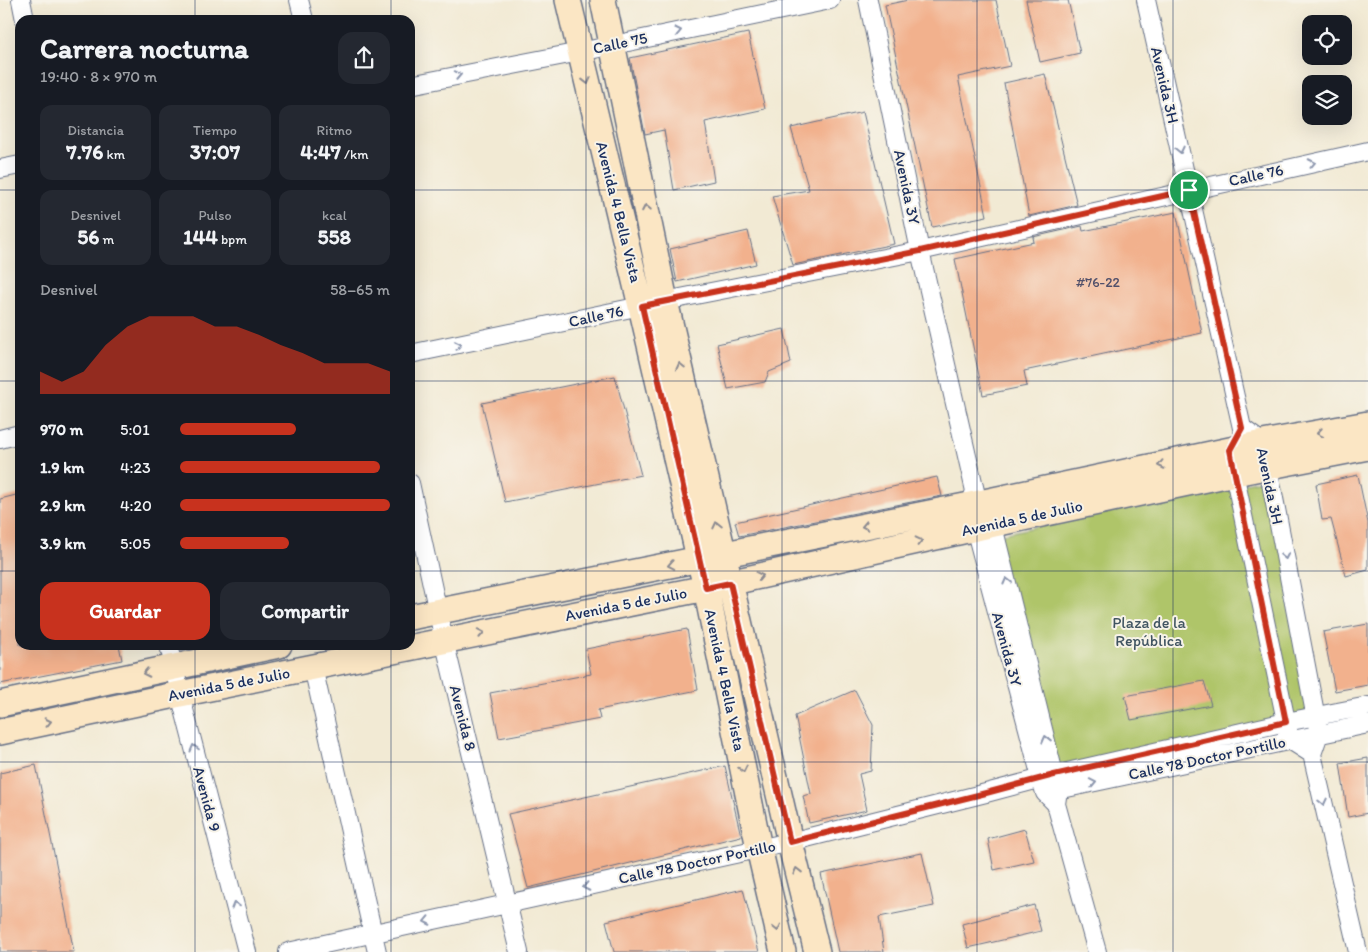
<!DOCTYPE html>
<html lang="es">
<meta charset="utf-8">
<style>
body{margin:0;font-family:Itim,sans-serif;background:#242831;color:#f1f3f6;height:100vh;display:flex;flex-direction:column;font-size:19px;white-space:nowrap}
*{box-sizing:border-box;margin:0}
p{font-size:16px;color:#9ea1a6}
.icon{flex:none;width:28px;height:28px;fill:none;stroke:currentColor;stroke-width:2;stroke-linecap:round;stroke-linejoin:round}
.map{position:relative;flex:1;overflow:hidden}
.sheet{position:absolute;left:15px;top:15px;width:400px;height:635px;display:flex;flex-direction:column;background:#171b24;border-radius:15px;box-shadow:0 5px 20px #0002}
.sheet>*{flex:none}
.controls{position:absolute;left:1302px;top:15px;display:grid;gap:10px}
.controls a{display:grid;place-items:center;width:50px;height:50px;border-radius:10px;background:#171b24;box-shadow:0 5px 20px #0002;font-size:25px}
.pin{position:absolute;display:grid;place-items:center;width:42px;height:42px;color:#fff;margin:-21px;border:2px solid #fff;border-radius:50%;box-shadow:0 1px 5px #0007}
.round{display:grid;place-items:center;flex:none;width:52px;height:52px;border-radius:15px;background:#242831}
.overview{display:flex;align-items:center;justify-content:space-between;height:85px;padding:0 25px}
h1{font-size:28px;font-weight:700;line-height:38px}
.metrics{display:grid;grid-template-columns:repeat(3,1fr);gap:8px;height:85px;padding:5px 25px}
.metrics div{display:grid;align-content:center;border-radius:12px;background:#242831;text-align:center}
.metrics b{font-size:21px;font-weight:700}
.metrics small{font-size:14px;font-weight:400}
.metrics p{font-size:14px}
.chart{height:140px;padding:10px 25px}
.chart p{display:flex;justify-content:space-between}
.chart svg{width:100%;height:90px;margin-top:5px;fill:#c8321e;opacity:.7}
.button{display:flex;gap:10px;margin-top:auto;padding:10px 25px}
.button a{flex:1;height:58px;border-radius:15px;background:#c8321e;color:#fff;font-size:20px;font-weight:700;line-height:58px;text-align:center}
.button a+a{background:#242831;color:#f1f3f6}
ul{padding:0 25px;list-style:none;font-size:16px}
li{display:grid;grid-template-columns:80px 60px 1fr;align-items:center;height:38px}
li i{height:12px;border-radius:6px;background:#c8321e}
.map>svg:first-child{display:block}
.green{fill:#afc569;stroke:#657a64}
.building{fill:#f2b18d}
.lines{fill:none;stroke-linecap:round;stroke-linejoin:round}
.street-casing{stroke:#667087;stroke-width:20}
.secondary-casing{stroke:#667087;stroke-width:28}
.street{stroke:#fff;stroke-width:18}
.secondary{stroke:#fbe6c4;stroke-width:25}
.oneway{stroke:#8d97ae}
.oneway2{stroke:#8b8a91}
.route-casing{stroke:#fff;stroke-width:10}
.route{stroke:#c8321e;stroke-width:6}
.grid{fill:none;stroke:#1b2f5e;stroke-width:1;stroke-opacity:0.55}
.labels{text-anchor:middle;dominant-baseline:central;stroke-width:4;stroke-linejoin:round;paint-order:stroke}
.number-label{font-size:14px;fill:#51506a}
.street-label{font-size:16px;fill:#1b2f5e;stroke:#f7f3e8}
.park-label{font-size:16px;fill:#405461;stroke:#f7f3e8}
</style>
<div class="map">
<svg width="1368" height="952" viewBox="0 0 1368 952">
<rect width="100%" height="100%" fill="#f7f3e8"/>
<filter id="ink" filterUnits="userSpaceOnUse"><feTurbulence type="fractalNoise" baseFrequency=".02" numOctaves="2"/><feDisplacementMap in="SourceGraphic" scale="10" xChannelSelector="R" yChannelSelector="G"/><feConvolveMatrix kernelMatrix="1 2 1 2 8 2 1 2 1" color-interpolation-filters="sRGB"/></filter>
<filter id="wash" filterUnits="userSpaceOnUse"><feTurbulence type="fractalNoise" baseFrequency=".0096" numOctaves="4" result="noise"/><feDisplacementMap in="SourceGraphic" scale="20" xChannelSelector="R" yChannelSelector="G"/><feGaussianBlur stdDeviation="1.12" result="paint"/><feColorMatrix in="noise" values="0 0 0 0 0 0 0 0 0 0 0 0 0 0 0 0 0 1.4 0 .05"/><feComposite in="paint" operator="in"/></filter>
<g filter="url(#wash)">
<rect width="100%" height="100%" fill="#f2ead4"/>
<!-- green -->
<path class="green" d="M1274,477L1320,723L1049,782L983,538Z"/>
<g id="blocks">
<!-- building -->
<path class="building" d="M908,0H996L1010,66L958,77L987,216L932,227L885,5Z
M1026,0H1068L1080,53L1040,62Z
M748,33L765,109L705,122L714,181L674,190L664,130L645,134L630,58Z
M1045,74L1077,205L1029,216L1004,83Z
M863,112L894,244L793,265L772,196L809,190L791,128Z
M1176,212L1202,333L1024,371L1027,386L983,395L955,259L1034,242L1033,237L1082,226L1083,231Z
M748,231L756,264L677,282L670,249Z
M784,329L791,363L769,372L765,382L728,389L717,344Z
M615,376L641,475L505,502L482,403Z
M1358,475L1368,523V570L1346,576L1331,519L1322,520L1316,484Z
M937,477L942,496L739,536L735,522Z
M20,494V645H119L122,660L0,684V499Z
M1368,624V685L1335,691L1323,632Z
M687,629L698,690L598,710L600,719L499,738L490,693L591,674L586,649Z
M1204,681L1211,705L1131,720L1125,696Z
M855,690L873,725L871,771L859,774L867,810L809,823L803,796L811,794L795,716Z
M1368,758V813L1348,817L1340,763Z
M36,765L74,952H0V773Z
M725,766L741,836L528,888L508,814Z
M1025,829L1034,861L994,870L988,839Z
M922,853L934,906L879,917L884,952H838L821,874Z
M743,889L759,952H614L606,921Z
M1034,905L1041,931L968,948L962,924Z"/>
</g>
</g>
<g filter="url(#ink)">
<use href="#blocks" fill-opacity="0" stroke="#667087" stroke-width="1"/>
<g class="lines">
<!-- street casing -->
<g class="street-casing">
<path id="street" d="M21,0L25,20
M299,0L304,20
M868,0L920,251L975,491L970,505L975,528L1045,793L1056,804
M1146,0L1242,428L1263,443L1268,467L1319,734L1312,754L1358,952
M410,85L580,52L830,0
M0,169L20,165
M410,354L665,301L920,251L1368,151
M0,439L20,434
M1232,463L1290,740L1312,754
M410,483L444,640L519,952
M990,514L1058,790L1056,804L1097,952
M169,645L180,694L247,952
M313,667L377,952
M1048,792L1368,724
M288,952L790,842L986,793L1054,775L1286,722L1368,706"/>
</g>
<!-- secondary casing -->
<g class="secondary-casing">
<path id="secondary" d="M568,0L641,306L706,588L759,848L783,952
M603,0L665,301L790,842L817,952
M410,617L970,505L1263,443L1368,424
M0,704L279,645
M0,732L180,694L706,588L994,524L1235,473L1368,447"/>
</g>
<!-- street -->
<use href="#street" class="street"/>
<!-- secondary -->
<use href="#secondary" class="secondary"/>
</g>
<!-- one-way arrows -->
<defs><path id="oneway-chevron" d="M-2-3.5L2.5 0L-2 3.5" fill="none" stroke-width="1.6" stroke-linecap="round" stroke-linejoin="round" transform="scale(1.25)"/></defs>
<g class="oneway">
<use href="#oneway-chevron" transform="translate(678 31) rotate(-12)"/>
<use href="#oneway-chevron" transform="translate(458 75) rotate(-11)"/>
<use href="#oneway-chevron" transform="translate(1180 150) rotate(77)"/>
<use href="#oneway-chevron" transform="translate(1312 163) rotate(-12)"/>
<use href="#oneway-chevron" transform="translate(458 345) rotate(-12)"/>
<use href="#oneway-chevron" transform="translate(1285 556) rotate(79)"/>
<use href="#oneway-chevron" transform="translate(1007 581) rotate(-104)"/>
<use href="#oneway-chevron" transform="translate(1046 739) rotate(-104)"/>
<use href="#oneway-chevron" transform="translate(194 748) rotate(-105)"/>
<use href="#oneway-chevron" transform="translate(1093 783) rotate(-11)"/>
<use href="#oneway-chevron" transform="translate(1323 802) rotate(77)"/>
<use href="#oneway-chevron" transform="translate(586 887) rotate(168)"/>
<use href="#oneway-chevron" transform="translate(235 905) rotate(-105)"/>
<use href="#oneway-chevron" transform="translate(427 921) rotate(168)"/>
</g>
<g class="oneway2">
<use href="#oneway-chevron" transform="translate(587 81) rotate(76)"/>
<use href="#oneway-chevron" transform="translate(646 208) rotate(-101)"/>
<use href="#oneway-chevron" transform="translate(680 366) rotate(-103)"/>
<use href="#oneway-chevron" transform="translate(1320 433) rotate(170)"/>
<use href="#oneway-chevron" transform="translate(1161 465) rotate(168)"/>
<use href="#oneway-chevron" transform="translate(717 525) rotate(-103)"/>
<use href="#oneway-chevron" transform="translate(865 526) rotate(169)"/>
<use href="#oneway-chevron" transform="translate(919 541) rotate(-13)"/>
<use href="#oneway-chevron" transform="translate(671 565) rotate(169)"/>
<use href="#oneway-chevron" transform="translate(760 576) rotate(-13)"/>
<use href="#oneway-chevron" transform="translate(481 633) rotate(-11)"/>
<use href="#oneway-chevron" transform="translate(146 673) rotate(168)"/>
<use href="#oneway-chevron" transform="translate(48 722) rotate(-12)"/>
<use href="#oneway-chevron" transform="translate(743 769) rotate(78)"/>
<use href="#oneway-chevron" transform="translate(797 871) rotate(-104)"/>
<use href="#oneway-chevron" transform="translate(777 928) rotate(77)"/>
</g>
</g>
<g class="lines" filter="url(#ink)">
<!-- route casing -->
<g class="route-casing">
<path id="route" d="M1189,190L1242,428L1230,450L1286,722L1054,775L986,793L790,842L730,583L706,588L642,306L920,251Z"/>
</g>
<!-- route -->
<use href="#route" class="route"/>
</g>
<!-- grid -->
<path class="grid" d="M195,0V20M391,0V20M586,0V952M782,0V952M977,0V952M1173,0V952M0,190H20M410,190H1368M0,381H20M410,381H1368M0,571H20M410,571H1368M195,645V952M391,645V952M0,762H1368"/>
<g class="labels">
<!-- number labels -->
<g class="number-label">
<text x="1098" y="282">#76-22</text>
</g>
<!-- street labels -->
<g class="street-label">
<text transform="translate(620 43) rotate(-12)">Calle 75</text>
<text transform="translate(1165 85) rotate(77)">Avenida 3H</text>
<text transform="translate(1256 175) rotate(-12)">Calle 76</text>
<text transform="translate(907 187) rotate(78)">Avenida 3Y</text>
<text transform="translate(619 212) rotate(76)">Avenida 4 Bella Vista</text>
<text transform="translate(596 316) rotate(-12)">Calle 76</text>
<text transform="translate(1270 486) rotate(78)">Avenida 3H</text>
<text transform="translate(1022 518) rotate(-12)">Avenida 5 de Julio</text>
<text transform="translate(626 604) rotate(-11)">Avenida 5 de Julio</text>
<text transform="translate(1007 649) rotate(75)">Avenida 3Y</text>
<text transform="translate(725 680) rotate(78)">Avenida 4 Bella Vista</text>
<text transform="translate(229 684) rotate(-11)">Avenida 5 de Julio</text>
<text transform="translate(463 718) rotate(76)">Avenida 8</text>
<text transform="translate(1207 758) rotate(-12)">Calle 78 Doctor Portillo</text>
<text transform="translate(207 799) rotate(75)">Avenida 9</text>
<text transform="translate(697 862) rotate(-12)">Calle 78 Doctor Portillo</text>
</g>
<!-- park labels -->
<g class="park-label">
<text x="1149" y="622">Plaza de la<tspan x="1149" dy="18">República</tspan></text>
</g>
</g>
</svg>
<div class="controls">
<a><svg class="icon" aria-label="locate" viewBox="0 0 24 24"><circle cx="12" cy="12" r="6"/><path d="M12 2v4M12 18v4M2 12h4M18 12h4"/></svg></a>
<a><svg class="icon" aria-label="layers" viewBox="0 0 24 24"><path d="M12 4l9 5-9 5-9-5zM3 14l9 5 9-5"/></svg></a>
</div>
<div class="pin" style="left:1189px;top:190px;background:#1e9e55"><svg class="icon" aria-label="arrive" viewBox="0 0 24 24"><path d="M6 21V4h12l-3 4 3 4H6"/></svg></div>
<section class="sheet">
<div class="overview"><div><h1>Carrera nocturna</h1><p>19:40 · 8 × 970 m</p></div><a class="round"><svg class="icon" aria-label="share" viewBox="0 0 24 24"><path d="M12 15V3M7 8l5-5 5 5M5 13v7h14v-7"/></svg></a></div>
<div class="metrics">
<div><p>Distancia</p><b>7.76<small> km</small></b></div>
<div><p>Tiempo</p><b>37:07</b></div>
<div><p>Ritmo</p><b>4:47<small> /km</small></b></div>
</div>
<div class="metrics">
<div><p>Desnivel</p><b>56<small> m</small></b></div>
<div><p>Pulso</p><b>144<small> bpm</small></b></div>
<div><p>kcal</p><b>558</b></div>
</div>
<div class="chart"><p><span>Desnivel</span>58–65 m</p>
<svg viewBox="0 0 160 44" preserveAspectRatio="none"><path d="M0 44V33L10 38L20 33L30 20L40 11L50 6L60 6L70 6L80 11L90 11L100 15L110 20L120 24L130 29L140 29L150 29L160 33V44z"/></svg>
</div>
<ul>
<li><b>970 m</b>5:01<i style="width:55%"></i></li>
<li><b>1.9 km</b>4:23<i style="width:95%"></i></li>
<li><b>2.9 km</b>4:20<i style="width:100%"></i></li>
<li><b>3.9 km</b>5:05<i style="width:52%"></i></li>
</ul>
<div class="button"><a>Guardar</a><a>Compartir</a></div>
</section>
</div>
